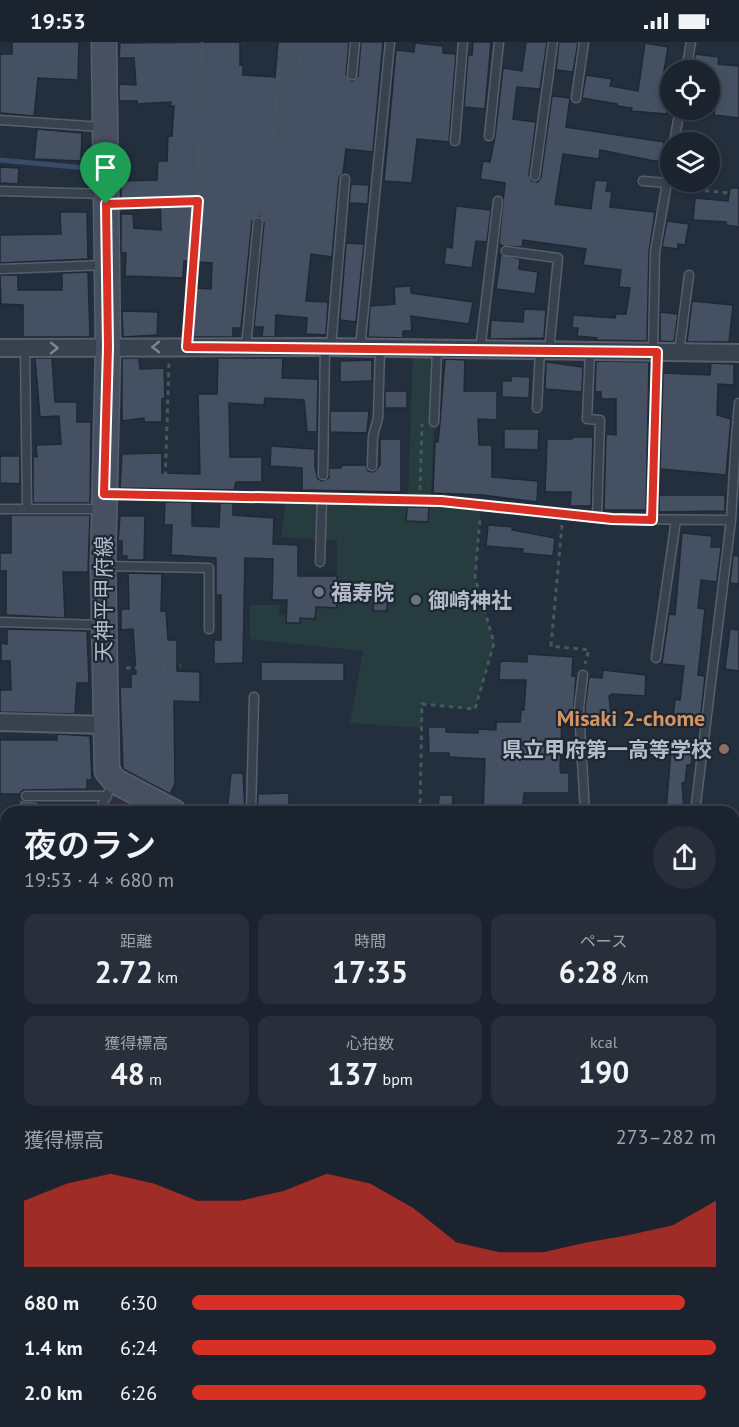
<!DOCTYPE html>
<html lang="ja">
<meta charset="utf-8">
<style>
body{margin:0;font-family:"PT Sans","Noto Sans JP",sans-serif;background:#282f3a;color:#f1f3f6;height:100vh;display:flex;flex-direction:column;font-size:22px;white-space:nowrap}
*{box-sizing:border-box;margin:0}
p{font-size:20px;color:#a0a4aa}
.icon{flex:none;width:33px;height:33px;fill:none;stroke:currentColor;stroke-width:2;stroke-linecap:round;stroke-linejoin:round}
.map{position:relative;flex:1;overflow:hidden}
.side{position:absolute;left:0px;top:764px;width:740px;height:622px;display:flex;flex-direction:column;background:#1b232e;border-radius:18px 18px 0 0;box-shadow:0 3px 9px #0003,0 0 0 2px #39404a}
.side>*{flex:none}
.controls{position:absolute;left:660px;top:18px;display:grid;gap:12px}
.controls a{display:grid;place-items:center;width:60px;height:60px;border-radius:50%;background:#1b232e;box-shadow:0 3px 9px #0003,0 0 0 2px #39404a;font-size:30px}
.pin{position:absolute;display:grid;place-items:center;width:51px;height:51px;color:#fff;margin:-62px -26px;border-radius:50% 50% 50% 0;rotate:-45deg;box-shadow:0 0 6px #0007}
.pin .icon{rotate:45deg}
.round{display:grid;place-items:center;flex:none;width:63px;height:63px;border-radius:32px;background:#282f3a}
.summary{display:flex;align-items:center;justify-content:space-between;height:102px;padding:0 24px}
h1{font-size:33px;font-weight:600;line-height:45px}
.figures{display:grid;grid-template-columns:repeat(3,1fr);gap:9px;height:102px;padding:6px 24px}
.figures div{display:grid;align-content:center;border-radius:12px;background:#282f3a;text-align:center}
.figures b{font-size:30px;font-weight:600}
.figures small{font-size:16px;font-weight:400}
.figures p{font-size:16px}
.chart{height:168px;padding:12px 24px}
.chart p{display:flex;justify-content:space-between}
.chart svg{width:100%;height:108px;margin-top:6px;fill:#d93025;opacity:.7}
ul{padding:0 24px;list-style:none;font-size:20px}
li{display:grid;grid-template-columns:96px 72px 1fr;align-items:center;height:45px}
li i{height:15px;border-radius:8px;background:#d93025}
.status{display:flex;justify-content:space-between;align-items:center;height:42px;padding:0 30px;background:#1b232e;direction:ltr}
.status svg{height:16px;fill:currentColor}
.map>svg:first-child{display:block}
.medical{fill:#32303f}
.green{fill:#263c3f}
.water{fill:#394c67}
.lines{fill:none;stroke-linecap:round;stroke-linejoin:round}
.stream{stroke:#394c67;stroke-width:5}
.building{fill:#455162;stroke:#1f2835;stroke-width:1.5}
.lane-casing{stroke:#565f6c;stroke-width:11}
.street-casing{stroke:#565f6c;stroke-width:20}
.secondary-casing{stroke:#565f6c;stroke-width:27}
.path{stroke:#44595c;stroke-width:3;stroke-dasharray:4.5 4.5;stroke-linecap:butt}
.lane{stroke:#38414e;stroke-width:8}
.street{stroke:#38414e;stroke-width:16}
.secondary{stroke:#465061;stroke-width:24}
.oneway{stroke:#7c8592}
.route-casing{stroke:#fff;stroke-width:12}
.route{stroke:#d93025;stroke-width:8}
.worship-dot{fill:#6b7280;stroke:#1d2633;stroke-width:2}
.education-dot{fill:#8d6e63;stroke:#1d2633;stroke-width:2}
.labels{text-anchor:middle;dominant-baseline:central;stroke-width:4.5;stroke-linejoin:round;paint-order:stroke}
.poi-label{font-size:21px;font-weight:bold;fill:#b4bcc9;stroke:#1d2633;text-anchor:start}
.street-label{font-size:21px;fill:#b4bcc9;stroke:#1d2633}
.neighbourhood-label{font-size:22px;font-weight:bold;fill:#d59563;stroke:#1d2633}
</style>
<div class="status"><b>19:53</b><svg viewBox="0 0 49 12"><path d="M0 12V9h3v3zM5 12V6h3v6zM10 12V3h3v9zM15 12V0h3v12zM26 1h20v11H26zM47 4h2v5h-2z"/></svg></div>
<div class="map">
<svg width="739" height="1385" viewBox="0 0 739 1385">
<rect width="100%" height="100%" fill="#242f3e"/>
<!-- medical -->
<path class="medical" d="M115,739L174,770H99Z
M6,940V1104L0,1100V951Z"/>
<!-- green -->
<path class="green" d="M413,307L437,308L431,458L481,462L475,535L494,601L475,667L423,662L422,686L350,681L363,609L250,597V563H280L279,572L287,573L286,581H299L300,576H315L316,565L337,566V499L281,495L286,457L408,458Z
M351,1380H643L640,1385H361Z"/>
<!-- water -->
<path class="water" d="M734,849L739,850V886L734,885Z"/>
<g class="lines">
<!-- stream -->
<path class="stream" d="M0,118L85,126
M734,908L735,907"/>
</g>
<!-- building -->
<path class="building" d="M12,0H79L78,38L38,36L34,74L0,71V12H12Z
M240,0V23H243V33L275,35L278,0H349L346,33L352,39L358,34L361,0H383L373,110L346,107L343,131L339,136L332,215L311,212L306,259L328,260L326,293L306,292L307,276L276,273L275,295H262L263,285H254L264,181L259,174L252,179L241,286H233V295H193L195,246L211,247L212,221L184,219L183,236L125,234L126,211H121V172H133L134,186L161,188L160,156L121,157V139L157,138L158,119H167L168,94H172L174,64H170L171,60L137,62V59H119V42L136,43L134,16H119L120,1Z
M473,0H491L485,67L464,65L468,13H472Z
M526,0H547L540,47L517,45L513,77L536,80L529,133L532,139L538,140L541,135L552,54L570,56L566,85L664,100L661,118L654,119L600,108L599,117L563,112L555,162L591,167L595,138L608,139L606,149L612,150L610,165L655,170L649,210L647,299L596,298L597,296L577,294L578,286H572L573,273L615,276L616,272H626L630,246L619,245L621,228L583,223L586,207L523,198L522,205L502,204L499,201L505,141L480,137L483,119L490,120L495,95L503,26L522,29Z
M559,0H578L573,30L556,28Z
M415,1L443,4V11L456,12L449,100L417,97L412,141L384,139L396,8L414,10Z
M645,1L668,5L660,53L670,55L667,72L631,69L632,66L617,64V62L582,56L586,33L612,37L610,44L638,49Z
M695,12L719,15L718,22L739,24V76L714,73L715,63H710V28H692Z
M37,87L82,91L81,119L34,117Z
M0,125L19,126L18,142L0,141Z
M351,142L369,143L368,162L349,161Z
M730,146H739V185L726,183V180L693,178L695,156L728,159Z
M456,164L491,168L487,200L476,199L472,226L444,222L446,205L452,206Z
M60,170H87L88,217L0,221V193L61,192Z
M667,179L689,182L685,203L678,202V207L662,205Z
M346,201L364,202L356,280L340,278Z
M501,212L520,217L519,227L538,230L535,252L496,247Z
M88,230L90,295H23V263L1,262L0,233H18V248H62V231Z
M411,244V251L473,260L469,282L411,274L412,289H403V296L368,295L370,264L395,262L394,245Z
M692,259L733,263L729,300H687Z
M524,267L546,268L544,296L490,297L491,278L523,280Z
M122,269L158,270L157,293L123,295Z
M660,270L678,272L674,300L660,299Z
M35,316H52L55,360H77V380H91L90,461H33V414L37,415L36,403L61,402L59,374L40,375Z
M122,316H139L140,327L164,326L165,356L162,357V380H144V376L122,379Z
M218,316H283L282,336L318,337L317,390H307L304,358L265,356L264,363L229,361L230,415H262V440H236L234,448L120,446L122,412L162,411V431L200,432L198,352H217Z
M445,317L465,318L464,349H497V378L478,377L479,403H492V435L538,439L537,460L482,453L433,451L435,400H438L440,380Z
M372,318V339L340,340V319Z
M596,319L649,320L646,468H604L606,392L616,393V357H601V350H595Z
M546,320L583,325L582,350L545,347Z
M711,321L734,322V343L718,342L717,373L731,377L726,433L660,427L663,331L710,333Z
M511,334L530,335L529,356L502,355V339H511Z
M385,349H407V366H385Z
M330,369H369L367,391L330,390Z
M504,387H539L538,408L504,407Z
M572,395H593L591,464H570L571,450H545L547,397H572Z
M380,397H401V450L302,448V426L270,424L271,404L315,407V426L318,437L322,439L329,436V426H341L342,423H366L368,429L374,430L380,423Z
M0,414H20V442L0,441Z
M659,453H725V469L659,470Z
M165,460H192V484L219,485L220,461H233V473L274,476L273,502L298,503V534H337V566L316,565L315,577L300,576V581H286L287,558H272L273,517L245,516L243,621L214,622V598H221V553H216V516L171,513L172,483H164Z
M407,465H429L428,480L406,479Z
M11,473H90L88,530H63L65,576L6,573V529H0V511H11Z
M120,474H145L144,518H127V514H122V499H118Z
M488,483L513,485L512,488L555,496L553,514L522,511L523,507L486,504Z
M682,491L712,494L711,505H721L717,540L701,538L698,566L705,567L698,633L705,634L700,680L673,678L675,657L680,658L684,624L662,622L669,572L675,573Z
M733,513L739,514V542L730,541Z
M128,531L162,532L161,569H166L168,598H177V629L200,630V660L174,659L175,742L170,752L123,727L120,645H131V632H136L133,587L121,588V567H129Z
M374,540H388L387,569H373Z
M7,587L87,589L89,641H77L75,672L0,670V648H11L10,619H1V601L7,602Z
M730,587L739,588V629L725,627Z
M527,612L573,615L572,634H576L573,677L562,676L560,728L561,731H569V751H524L523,763H511L510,770H483L485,717L449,715V711H429L428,685H446V690L478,691V687L496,688V680H520L521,668H524L526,638H499L500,619L527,620Z
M261,620L344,621V639H261Z
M603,628L646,633L645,654L612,652L609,654L612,682L587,685L585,666L589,635L602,636Z
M57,692L90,694L92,738H87V747L23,748L20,751L21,758L39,760V770H19V752H0V698H57Z
M671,708L693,709L691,723H687L685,741H682L684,770H666Z
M231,731H243L245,770H227Z
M289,751V768L257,770L258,752Z
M439,753H453L452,770H438Z"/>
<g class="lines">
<!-- lane casing -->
<g class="lane-casing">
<path id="lane" d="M686,28L691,0
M352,33L355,0
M576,56L584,0
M0,78L102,85
M489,94L499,0
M455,99L463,0
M674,100L680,68
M535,134L553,0
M643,139L667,141
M0,149L105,152
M506,209L558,216L549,309
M0,227L106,223
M246,305L258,180
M331,305L345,137
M25,306L27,467
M360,306L390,0
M480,308L498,159
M590,309L587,377L600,378L597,476
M653,310L655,210L670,123
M679,310L689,233
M537,366L540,309
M434,380L437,308
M736,396L739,361
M372,424L373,394L378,376L380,307
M323,433L325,305
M108,452L441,459L612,477L731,478
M0,467H103
M652,478L657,310
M320,520L322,457
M106,524L209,526V587
M0,580L102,583
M656,616L676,478
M583,633L579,666L585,770
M26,754H107
M99,770L108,751
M251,770L254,655
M695,770L731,478L736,396H739
M734,901L739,902
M0,912H6
M0,951L6,940
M0,1100L6,1104
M0,1331H6
M118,1380V1385"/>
</g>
<!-- street casing -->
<g class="street-casing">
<path id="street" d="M0,306L325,305L739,311
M0,680L106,683
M189,1385L192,1380"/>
</g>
<!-- secondary casing -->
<g class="secondary-casing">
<path id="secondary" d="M104,0L108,305L103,524L107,729L115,739L174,770
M734,1072L739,1075
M734,1250L739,1236
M667,1385L670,1380"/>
</g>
<!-- path -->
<path class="path" d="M199,64L202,0
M273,93L279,26L299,28L302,0
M678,146L739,152
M125,162L198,159
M188,288L198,159L199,99
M165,443L169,321
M420,448L422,382
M562,483L551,604L589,608L585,622
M126,626L181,624
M420,770L422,662L475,667L494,601L475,535L480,476
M0,828H6"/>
<!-- lane -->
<use href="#lane" class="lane"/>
<!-- street -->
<use href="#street" class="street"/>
<!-- secondary -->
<use href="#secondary" class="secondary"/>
</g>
<!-- one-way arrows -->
<defs><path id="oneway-chevron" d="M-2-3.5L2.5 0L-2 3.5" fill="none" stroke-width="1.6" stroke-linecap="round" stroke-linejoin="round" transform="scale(1.5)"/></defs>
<g class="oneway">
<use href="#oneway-chevron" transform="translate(156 305) rotate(179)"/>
<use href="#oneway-chevron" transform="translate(54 306)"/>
</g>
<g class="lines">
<!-- route casing -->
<g class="route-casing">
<path id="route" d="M198,159L187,305L657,310L652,478L612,477L441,459L104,452L108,305L106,162Z"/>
</g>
<!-- route -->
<use href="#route" class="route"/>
</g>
<!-- markers -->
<g class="worship-dot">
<circle cx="319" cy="550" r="6"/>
<circle cx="416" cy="558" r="6"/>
</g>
<circle class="education-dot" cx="724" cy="707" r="6"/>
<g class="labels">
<!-- poi labels -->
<g class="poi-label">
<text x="331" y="550">福寿院</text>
<text x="428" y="558">御崎神社</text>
<text x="712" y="707" text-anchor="end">県立甲府第一高等学校</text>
</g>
<!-- street labels -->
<g class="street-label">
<text transform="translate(103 557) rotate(-90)">天神平甲府線</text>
</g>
<!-- neighbourhood labels -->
<g class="neighbourhood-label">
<text x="631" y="676">Misaki 2-chome</text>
</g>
</g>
</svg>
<div class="controls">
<a><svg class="icon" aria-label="locate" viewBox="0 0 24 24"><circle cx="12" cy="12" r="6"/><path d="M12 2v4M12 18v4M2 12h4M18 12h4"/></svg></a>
<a><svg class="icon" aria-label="layers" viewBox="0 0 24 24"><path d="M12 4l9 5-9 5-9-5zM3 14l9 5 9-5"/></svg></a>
</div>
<div class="pin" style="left:106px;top:162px;background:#1e9e55"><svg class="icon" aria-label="arrive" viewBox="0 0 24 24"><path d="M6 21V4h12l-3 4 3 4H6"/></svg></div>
<section class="side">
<div class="summary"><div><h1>夜のラン</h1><p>19:53 · 4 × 680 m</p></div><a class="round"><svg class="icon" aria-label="share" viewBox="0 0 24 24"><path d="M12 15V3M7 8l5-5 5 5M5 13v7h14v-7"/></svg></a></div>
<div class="figures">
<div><p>距離</p><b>2.72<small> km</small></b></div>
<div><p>時間</p><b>17:35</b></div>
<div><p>ペース</p><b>6:28<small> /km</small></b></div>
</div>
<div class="figures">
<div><p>獲得標高</p><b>48<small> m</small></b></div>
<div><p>心拍数</p><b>137<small> bpm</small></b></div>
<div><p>kcal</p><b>190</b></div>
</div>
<div class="chart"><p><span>獲得標高</span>273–282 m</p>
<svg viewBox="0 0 160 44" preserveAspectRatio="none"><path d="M0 44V17L10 10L20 6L30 10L40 17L50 17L60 13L70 6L80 10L90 20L100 34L110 38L120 38L130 34L140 31L150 27L160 17V44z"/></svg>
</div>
<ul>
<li><b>680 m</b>6:30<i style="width:94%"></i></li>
<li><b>1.4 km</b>6:24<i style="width:100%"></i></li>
<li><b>2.0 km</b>6:26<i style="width:98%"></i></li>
</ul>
</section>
</div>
